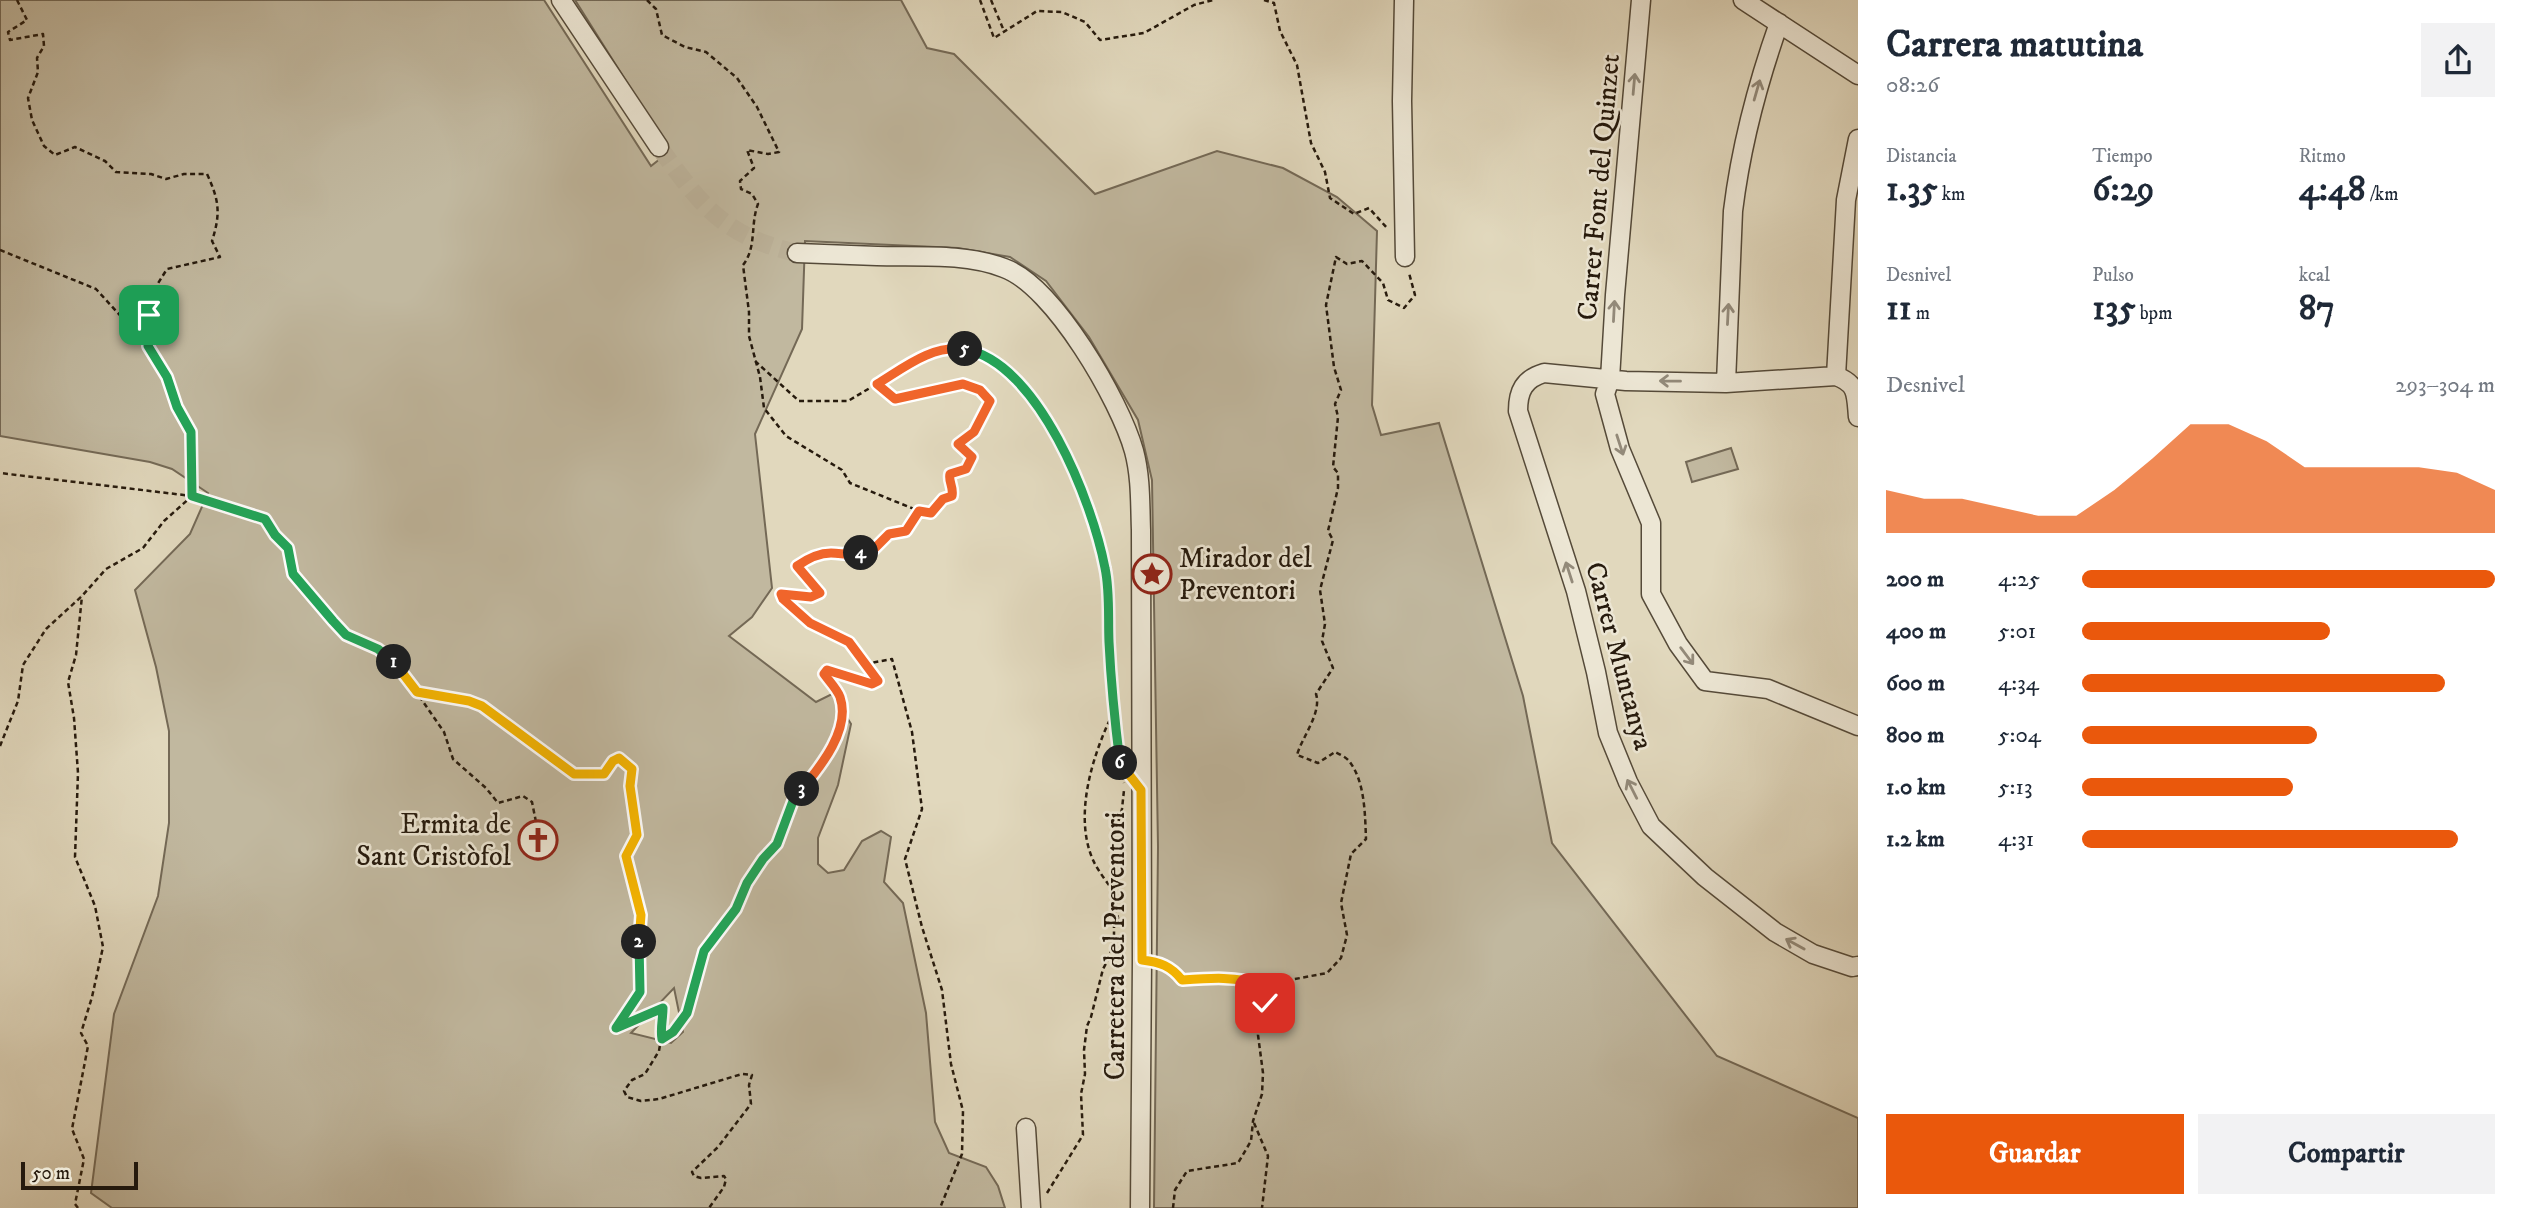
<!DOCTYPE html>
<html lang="es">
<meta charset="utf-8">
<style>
body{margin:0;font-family:"IM FELL DW Pica",serif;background:#f2f2f3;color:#1f2937;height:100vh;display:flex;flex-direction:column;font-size:26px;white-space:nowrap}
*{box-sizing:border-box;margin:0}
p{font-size:23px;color:#747a83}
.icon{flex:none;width:38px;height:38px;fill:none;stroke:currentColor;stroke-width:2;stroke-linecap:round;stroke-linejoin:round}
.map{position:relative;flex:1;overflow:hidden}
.panel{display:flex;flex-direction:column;background:#fff;width:665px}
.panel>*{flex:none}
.scale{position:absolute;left:21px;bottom:18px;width:117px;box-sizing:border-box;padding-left:7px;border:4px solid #261a0d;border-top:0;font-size:19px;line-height:24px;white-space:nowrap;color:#261a0d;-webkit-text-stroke:5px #ece6d4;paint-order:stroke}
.pin{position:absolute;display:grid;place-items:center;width:60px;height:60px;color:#fff;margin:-30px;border-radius:14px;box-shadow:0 4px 10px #0006}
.km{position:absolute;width:35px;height:35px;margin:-18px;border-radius:50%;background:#222;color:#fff;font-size:19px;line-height:35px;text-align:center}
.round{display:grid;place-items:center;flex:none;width:74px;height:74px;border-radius:0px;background:#f2f2f3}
.head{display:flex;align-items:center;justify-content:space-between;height:119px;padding:0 28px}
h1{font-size:38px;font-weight:700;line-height:52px}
.figures{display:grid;grid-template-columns:repeat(3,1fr);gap:10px;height:119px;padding:7px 28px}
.figures div{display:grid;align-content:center}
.figures b{font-size:35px;font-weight:700}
.figures small{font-size:19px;font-weight:400}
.figures p{font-size:19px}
.chart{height:196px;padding:14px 28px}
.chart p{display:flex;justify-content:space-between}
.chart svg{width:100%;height:126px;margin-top:7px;fill:#ea580c;opacity:.7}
.button{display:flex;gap:14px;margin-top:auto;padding:14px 28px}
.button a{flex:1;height:80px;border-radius:0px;background:#ea580c;color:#fff;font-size:28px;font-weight:700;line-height:80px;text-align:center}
.button a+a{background:#f2f2f3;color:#1f2937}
ul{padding:0 28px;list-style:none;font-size:23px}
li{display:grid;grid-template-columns:112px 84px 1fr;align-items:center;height:52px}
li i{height:18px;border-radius:9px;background:#ea580c}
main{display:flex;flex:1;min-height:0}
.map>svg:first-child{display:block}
.green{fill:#c1b89f;stroke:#746956;stroke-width:2;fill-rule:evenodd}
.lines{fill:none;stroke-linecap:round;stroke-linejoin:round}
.minor-tunnel{stroke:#bcb29a;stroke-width:18;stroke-dasharray:18 9;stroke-linecap:butt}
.minor-casing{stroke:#554a39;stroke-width:21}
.path{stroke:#261a0d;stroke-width:2.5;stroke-dasharray:5 3.5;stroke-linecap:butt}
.minor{stroke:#ece6d4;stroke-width:18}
.oneway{stroke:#938a7a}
.split-1-casing{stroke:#fff;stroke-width:14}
.split-2-casing{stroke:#fff;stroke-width:14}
.split-3-casing{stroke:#fff;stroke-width:14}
.split-4-casing{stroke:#fff;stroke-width:14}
.split-5-casing{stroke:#fff;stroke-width:14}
.split-6-casing{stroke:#fff;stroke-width:14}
.split-7-casing{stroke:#fff;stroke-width:14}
.split-1{stroke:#22a559;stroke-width:9}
.split-2{stroke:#f5b400;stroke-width:9}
.split-3{stroke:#22a559;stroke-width:9}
.split-4{stroke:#f0652b;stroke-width:9}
.split-5{stroke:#f0652b;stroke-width:9}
.split-6{stroke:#22a559;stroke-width:9}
.split-7{stroke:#f5b400;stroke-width:9}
.labels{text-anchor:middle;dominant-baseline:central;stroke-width:5;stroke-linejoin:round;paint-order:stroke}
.street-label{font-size:28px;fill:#261a0d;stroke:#ece6d4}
.poi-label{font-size:28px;fill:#261a0d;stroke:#ece6d4;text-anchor:start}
</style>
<main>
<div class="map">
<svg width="1858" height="1208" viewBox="0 0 1858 1208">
<rect width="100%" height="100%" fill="#e1d8bd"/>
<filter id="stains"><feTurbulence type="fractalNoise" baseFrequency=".00286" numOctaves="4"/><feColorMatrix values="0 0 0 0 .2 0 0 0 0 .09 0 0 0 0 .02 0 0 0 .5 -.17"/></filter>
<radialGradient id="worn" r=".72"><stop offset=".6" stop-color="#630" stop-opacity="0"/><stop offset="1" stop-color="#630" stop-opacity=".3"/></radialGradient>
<!-- green -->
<path class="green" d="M0,0H544L651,166L670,151L575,0H901L927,48L954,54L1095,194L1217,151L1283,168L1337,197L1377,231L1372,405L1381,435L1439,423L1523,696L1552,843L1717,1056L1858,1118V1208H1154L1158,847L1152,480L1138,420L1089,337L1046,281L1010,257L958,248L805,241L802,329L755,434L772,588L752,617L729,636L816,702L832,694L851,724L838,785L818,838V864L828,873L844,870L862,841L881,831L891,837L884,882L903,903L926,1013L935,1122L949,1153L986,1167L998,1186L1005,1208H112L91,1193L114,1014L158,896L169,823V731L156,667L135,590L190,534L208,493L172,469L150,462L0,436ZM674,988L683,1032L671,1043L631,1033Z
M1731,448L1738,469L1692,482L1686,462Z"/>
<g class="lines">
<!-- minor-tunnel -->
<path class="minor-tunnel" d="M659,147C702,206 723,236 797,253"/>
<!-- minor casing -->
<g class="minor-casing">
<path id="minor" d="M561,0L659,147
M1404,0L1402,101L1405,257
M1641,0L1615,295L1610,379L1605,394L1620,449L1651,523V594L1678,644L1705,681L1768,689L1858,726
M1743,0L1858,75
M797,253C824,254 851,255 877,256C919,257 965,253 1004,268C1054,286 1120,401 1134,451C1141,477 1140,504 1141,530L1142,960L1140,1208
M1836,376L1846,200L1858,139
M1726,383L1733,211C1741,146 1757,85 1779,23
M1858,417C1856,395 1858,384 1836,376L1726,383L1626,381L1544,373C1524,379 1518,391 1518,411L1576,591L1596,672L1608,733L1628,782L1651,826L1705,877L1775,932L1813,954L1852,967L1858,966
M1026,1128L1031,1208"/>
</g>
<!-- path -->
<path class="path" d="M17,0L27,20L8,32L10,40L43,34L44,46L37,58L38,72L28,98L32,120L44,146L55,155L75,147L105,161L116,172L151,174L166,179L184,174H207C219,200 221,213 212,241L220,257L167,269L157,285L159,290L149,315L152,331L148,346
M647,0L656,9L662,35L685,47L706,52L737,78L757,107L779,152L768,154L747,150L754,168L740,181L741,189L752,194L758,204C750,225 757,247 743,265L749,312V336L760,377L764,408L786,436L842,470L850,483L919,511L906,531L889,534L873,550L848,556L829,553L810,557L797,566L820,593L811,597L781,594L783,599L810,623L849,642L878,681L872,684L827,670L824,674L840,696L842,724L820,767L793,801L777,843L763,859L747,883L736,909L704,951L687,1013L673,1032L662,1039
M980,0L994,38L1037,11L1062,12L1085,22L1100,40L1144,33L1194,5L1213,0
M991,0L1004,31
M1264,0L1274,3L1280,31L1297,65L1311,143L1325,172L1330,198L1354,214L1369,208L1387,228
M0,250L96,289L148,346L168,377L177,407L191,432L192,496L0,473
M755,361L799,401H848L927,354L949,348L982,353L992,358L1002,365L1047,416L1081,487L1105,569L1111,688L1120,763L1125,769
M878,384L895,399L963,384L980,390L990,401L974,432L958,444L972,457L966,469L950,474C948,481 954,487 952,496L942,499L931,513L919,511
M865,664L892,659L912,732L922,809L905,859L922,927L942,990L951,1064L963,1111L962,1154L940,1208
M417,692L469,701L482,706L574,774H604L613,760L619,758L632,769L630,786L637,835L626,856L641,915L640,992L616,1028L663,1008L664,1020L659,1051L645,1074L632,1080L624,1091L627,1097L641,1101L659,1099L742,1074L752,1075L749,1085L751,1104L718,1147L692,1172L694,1176L701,1178L724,1176L726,1179L724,1187L709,1208
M0,746L18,701L23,665L46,629L82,596L106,569L143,548L164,521L192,496L265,519L275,535L288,548L293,574L346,635L378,649L399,667L444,732L453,759L486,788L498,803L523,796L532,802L536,822
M1121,766L1124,783
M1114,892C1107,882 1098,871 1093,860C1073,815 1093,753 1114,711
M1159,963L1173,968L1182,980L1243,978L1263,985L1327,973L1341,958L1347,935L1341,903L1351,854L1366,839C1365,814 1365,781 1349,761C1346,757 1339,754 1335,752L1318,763L1297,755C1302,737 1322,713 1316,694L1333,668L1322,641L1325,624L1320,590L1333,540L1328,531L1338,488V473L1333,467L1338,417L1335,404L1341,390L1334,367L1326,305L1336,257L1347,264L1362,261L1383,283L1388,300L1404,308L1415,295L1409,273
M1254,1123L1268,1156L1262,1208
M1047,1193L1083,1135L1081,1094L1085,1074L1084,1050L1087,1026L1091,1017L1103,969L1109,958L1114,939V925L1118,918L1113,884L1116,862L1111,847L1122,809L1124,790
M78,1208L75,1204L84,1159L72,1129L88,1046L81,1033L92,997L103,947L95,906L75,857L78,773L74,718L68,682L76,655L82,596
M1173,1208L1175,1190L1187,1171L1238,1163L1251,1141L1253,1121L1262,1094L1263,1073L1258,1035L1265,1003L1263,985"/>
<!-- minor -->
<use href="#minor" class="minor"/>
</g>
<!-- one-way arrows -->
<defs><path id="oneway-shaft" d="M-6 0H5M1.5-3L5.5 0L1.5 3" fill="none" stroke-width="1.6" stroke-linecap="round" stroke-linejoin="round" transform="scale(1.75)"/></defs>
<g class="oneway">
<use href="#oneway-shaft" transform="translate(1634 84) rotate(-85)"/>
<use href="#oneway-shaft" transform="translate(1757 90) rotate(-74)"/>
<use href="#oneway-shaft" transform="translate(1614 311) rotate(-87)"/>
<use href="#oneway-shaft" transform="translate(1728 314) rotate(-87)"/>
<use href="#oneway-shaft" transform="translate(1670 381) rotate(-179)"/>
<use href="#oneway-shaft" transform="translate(1620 445) rotate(72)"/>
<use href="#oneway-shaft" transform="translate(1569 572) rotate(-108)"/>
<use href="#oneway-shaft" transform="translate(1687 656) rotate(53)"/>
<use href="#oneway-shaft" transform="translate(1632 789) rotate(-117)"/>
<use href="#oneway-shaft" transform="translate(1795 944) rotate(-151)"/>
</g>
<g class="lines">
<!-- split-1 casing -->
<g class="split-1-casing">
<path id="split-1" d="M149,315L152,331L148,346L167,377L177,407L191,432L192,496L265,519L275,535L288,548L293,574L333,621L346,635L378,649L394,662"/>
</g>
<!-- split-2 casing -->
<g class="split-2-casing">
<path id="split-2" d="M394,662L417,692L469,701L482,706L574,774H604L613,761L619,758L632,769L630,786L637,835L626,856L641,915L639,942"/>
</g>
<!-- split-3 casing -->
<g class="split-3-casing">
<path id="split-3" d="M639,942L640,992L616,1028L663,1008C663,1019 660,1029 662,1039L673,1032L687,1013L704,951L736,909L747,883L763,859L777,844L793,801L802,789"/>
</g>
<!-- split-4 casing -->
<g class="split-4-casing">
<path id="split-4" d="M802,789C821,766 851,729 840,697C837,689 829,681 824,674L827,670L872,684L878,681L849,642L810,623L783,599L781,594L811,597L820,593L797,566C807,559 818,553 831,553C842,553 849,556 861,553"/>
</g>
<!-- split-5 casing -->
<g class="split-5-casing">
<path id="split-5" d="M861,553L873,550L889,534L906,531L919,511L931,513L943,499L952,496C954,487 948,481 950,474L966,469L972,457L958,444L974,432L990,401L980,390L963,384L895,399L877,384C905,367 931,345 965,349"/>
</g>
<!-- split-6 casing -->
<g class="split-6-casing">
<path id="split-6" d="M965,349C1039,364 1092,501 1105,568C1110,591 1108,618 1109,642C1111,683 1115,723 1120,763"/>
</g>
<!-- split-7 casing -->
<g class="split-7-casing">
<path id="split-7" d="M1120,763L1141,790L1142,960C1160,962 1171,966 1182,980C1210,978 1237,976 1263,985L1265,1003"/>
</g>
<!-- split-1 -->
<use href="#split-1" class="split-1"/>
<!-- split-2 -->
<use href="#split-2" class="split-2"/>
<!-- split-3 -->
<use href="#split-3" class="split-3"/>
<!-- split-4 -->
<use href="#split-4" class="split-4"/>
<!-- split-5 -->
<use href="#split-5" class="split-5"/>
<!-- split-6 -->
<use href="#split-6" class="split-6"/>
<!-- split-7 -->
<use href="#split-7" class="split-7"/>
</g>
<!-- icons -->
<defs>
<g id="sight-ring" transform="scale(2.0125)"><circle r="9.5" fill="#ece6d4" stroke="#8f2418" stroke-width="1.5"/><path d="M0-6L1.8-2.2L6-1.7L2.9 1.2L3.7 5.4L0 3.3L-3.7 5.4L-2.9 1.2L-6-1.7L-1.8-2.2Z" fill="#8f2418"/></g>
<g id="church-ring" transform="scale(2.0125)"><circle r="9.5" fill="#ece6d4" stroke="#8f2418" stroke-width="1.5"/><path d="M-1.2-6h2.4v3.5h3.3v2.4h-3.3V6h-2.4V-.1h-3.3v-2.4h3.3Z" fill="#8f2418"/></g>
</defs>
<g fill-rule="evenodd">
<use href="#sight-ring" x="1152" y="574"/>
<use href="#church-ring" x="538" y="840"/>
</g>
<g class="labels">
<!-- street labels -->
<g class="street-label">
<text transform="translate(1599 187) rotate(-85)">Carrer Font del Quinzet</text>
<text transform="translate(1619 656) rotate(75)">Carrer Muntanya</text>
<text transform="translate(1115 946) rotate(-90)">Carretera del Preventori</text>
</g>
<!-- poi labels -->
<g class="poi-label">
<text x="1179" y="558">Mirador del<tspan x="1179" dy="32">Preventori</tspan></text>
<text x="511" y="824" text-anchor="end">Ermita de<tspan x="511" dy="32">Sant Cristòfol</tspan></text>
</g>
</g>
<rect width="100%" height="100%" filter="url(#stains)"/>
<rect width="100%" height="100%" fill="url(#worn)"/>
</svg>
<div class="scale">50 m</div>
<div class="pin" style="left:149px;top:315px;background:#1e9e55"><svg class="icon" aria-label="arrive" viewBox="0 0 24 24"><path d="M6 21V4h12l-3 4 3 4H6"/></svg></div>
<div class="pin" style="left:1265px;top:1003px;background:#d93025"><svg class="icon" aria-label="check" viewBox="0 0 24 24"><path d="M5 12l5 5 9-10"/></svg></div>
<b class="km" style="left:394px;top:662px">1</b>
<b class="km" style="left:639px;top:942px">2</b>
<b class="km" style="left:802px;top:789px">3</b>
<b class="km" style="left:861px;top:553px">4</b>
<b class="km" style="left:965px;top:349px">5</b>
<b class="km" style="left:1120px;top:763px">6</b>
</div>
<section class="panel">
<div class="head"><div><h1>Carrera matutina</h1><p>08:26</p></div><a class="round"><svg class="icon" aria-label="share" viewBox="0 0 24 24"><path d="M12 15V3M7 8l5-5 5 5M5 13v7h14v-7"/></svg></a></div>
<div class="figures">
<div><p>Distancia</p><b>1.35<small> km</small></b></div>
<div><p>Tiempo</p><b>6:29</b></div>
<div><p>Ritmo</p><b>4:48<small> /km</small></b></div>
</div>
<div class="figures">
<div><p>Desnivel</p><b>11<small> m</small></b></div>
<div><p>Pulso</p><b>135<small> bpm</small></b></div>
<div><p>kcal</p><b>87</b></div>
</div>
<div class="chart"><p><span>Desnivel</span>293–304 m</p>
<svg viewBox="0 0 160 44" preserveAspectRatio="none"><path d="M0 44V29L10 32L20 32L30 35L40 38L50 38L60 29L70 18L80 6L90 6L100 12L110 21L120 21L130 21L140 21L150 23L160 29V44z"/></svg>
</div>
<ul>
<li><b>200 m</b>4:25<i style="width:100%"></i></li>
<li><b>400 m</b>5:01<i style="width:60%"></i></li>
<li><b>600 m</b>4:34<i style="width:88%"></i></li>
<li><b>800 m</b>5:04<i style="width:57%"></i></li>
<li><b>1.0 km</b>5:13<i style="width:51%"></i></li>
<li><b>1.2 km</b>4:31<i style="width:91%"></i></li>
</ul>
<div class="button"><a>Guardar</a><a>Compartir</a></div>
</section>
</main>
